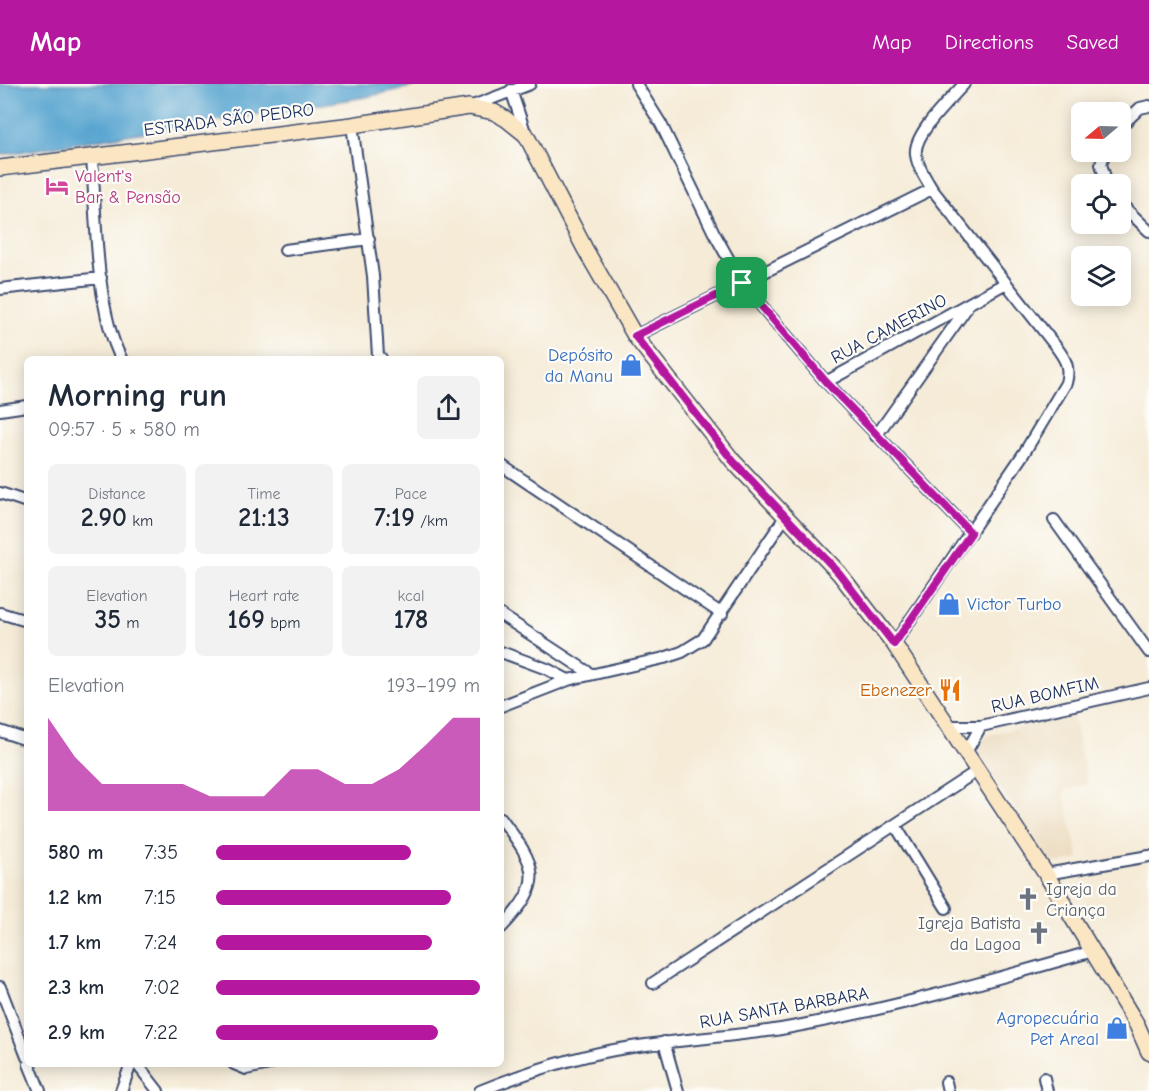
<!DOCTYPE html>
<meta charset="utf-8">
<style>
body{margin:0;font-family:"Comic Neue",sans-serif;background:#f2f2f3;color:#1f2937;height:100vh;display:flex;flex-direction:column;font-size:22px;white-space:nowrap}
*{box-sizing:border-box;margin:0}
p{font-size:20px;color:#747a83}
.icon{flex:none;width:33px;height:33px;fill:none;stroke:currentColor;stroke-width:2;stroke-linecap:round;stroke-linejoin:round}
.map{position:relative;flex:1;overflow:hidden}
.drawer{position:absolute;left:24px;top:272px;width:480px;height:711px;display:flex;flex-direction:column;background:#fff;border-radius:9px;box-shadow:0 3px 15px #0003}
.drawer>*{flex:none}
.needle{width:39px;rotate:251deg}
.tools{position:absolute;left:1071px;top:18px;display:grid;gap:12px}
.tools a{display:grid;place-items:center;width:60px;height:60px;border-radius:9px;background:#fff;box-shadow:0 3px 15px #0003;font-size:30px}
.pin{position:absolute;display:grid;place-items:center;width:51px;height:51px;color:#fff;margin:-26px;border-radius:12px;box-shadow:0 3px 9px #0006}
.round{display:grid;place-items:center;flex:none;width:63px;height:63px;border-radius:9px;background:#f2f2f3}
.overview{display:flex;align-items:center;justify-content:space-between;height:102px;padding:0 24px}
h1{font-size:33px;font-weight:700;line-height:45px}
.figures{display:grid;grid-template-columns:repeat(3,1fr);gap:9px;height:102px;padding:6px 24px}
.figures div{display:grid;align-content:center;border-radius:9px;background:#f2f2f3;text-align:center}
.figures b{font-size:26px;font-weight:700}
.figures small{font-size:16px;font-weight:400}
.figures p{font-size:16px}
.chart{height:168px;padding:12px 24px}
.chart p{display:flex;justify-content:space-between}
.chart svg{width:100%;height:108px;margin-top:6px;fill:#b5179e;opacity:.7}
ul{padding:0 24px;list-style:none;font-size:20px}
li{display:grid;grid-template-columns:96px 72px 1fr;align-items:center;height:45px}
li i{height:15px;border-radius:8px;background:#b5179e}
header{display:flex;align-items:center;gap:36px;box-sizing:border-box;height:84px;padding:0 30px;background:#b5179e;color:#fff}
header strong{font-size:28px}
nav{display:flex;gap:33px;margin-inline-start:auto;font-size:21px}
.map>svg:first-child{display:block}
.built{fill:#ead8ba}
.water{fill:#57a4d0;stroke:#396a97;stroke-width:1.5}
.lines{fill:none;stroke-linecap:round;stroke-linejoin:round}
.street-casing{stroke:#3c4b70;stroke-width:14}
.secondary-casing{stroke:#3c4b70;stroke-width:18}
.street{stroke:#fff;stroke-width:10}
.secondary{stroke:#fbe6c3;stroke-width:15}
.route-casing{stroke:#fff;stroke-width:12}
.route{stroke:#b5179e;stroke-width:8}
.labels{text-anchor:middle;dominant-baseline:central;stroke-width:4.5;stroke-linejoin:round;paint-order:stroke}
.street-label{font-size:18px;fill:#1b2f5e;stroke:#fdfcf7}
.hotel-label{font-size:18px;fill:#b23c85;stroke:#fdfcf7;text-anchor:start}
.shop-label{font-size:18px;fill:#366cbe;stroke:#fdfcf7;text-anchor:end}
.food-label{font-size:18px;fill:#c56008;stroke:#fdfcf7;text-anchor:end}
.worship-label{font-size:18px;fill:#5b616d;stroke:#fdfcf7;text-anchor:start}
</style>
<header>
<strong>Map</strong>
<nav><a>Map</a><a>Directions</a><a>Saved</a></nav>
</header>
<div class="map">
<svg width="1149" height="1007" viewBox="0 0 1149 1007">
<rect width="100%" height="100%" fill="#fdfcf7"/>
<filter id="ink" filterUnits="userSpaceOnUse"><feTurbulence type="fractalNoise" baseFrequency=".0167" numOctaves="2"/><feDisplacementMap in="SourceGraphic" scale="12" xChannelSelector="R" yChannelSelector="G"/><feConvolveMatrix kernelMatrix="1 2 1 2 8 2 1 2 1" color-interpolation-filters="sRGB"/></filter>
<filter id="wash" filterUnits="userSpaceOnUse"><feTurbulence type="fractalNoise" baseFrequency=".008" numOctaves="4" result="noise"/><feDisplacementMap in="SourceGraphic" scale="24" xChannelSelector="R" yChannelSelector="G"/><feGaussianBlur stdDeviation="1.35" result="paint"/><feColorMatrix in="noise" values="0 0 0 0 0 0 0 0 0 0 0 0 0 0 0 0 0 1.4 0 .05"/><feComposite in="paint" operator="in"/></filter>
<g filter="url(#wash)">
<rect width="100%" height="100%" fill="#f5ebd7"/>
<!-- built -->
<path class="built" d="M1072,630L1088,700L1063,706L1079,775L1060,779L1049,777L977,670L985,652Z"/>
<!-- water -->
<path class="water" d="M0,0H423L366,13L0,71Z"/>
</g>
<g filter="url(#ink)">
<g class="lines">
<!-- street casing -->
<g class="street-casing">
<path id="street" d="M636,0L661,40L714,149L742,199L826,298L971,449
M511,6L526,51
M470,23L530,0
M352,41L373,192L378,272L381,274
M1120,43L1140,24L1149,22
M1105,68L1101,80L1107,100
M92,73C96,130 95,224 121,274
M1120,119L1149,147
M285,166L369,155
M0,205L101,194
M635,252L932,105
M826,298L1006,199
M0,326L27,322
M876,352L966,225
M501,381L722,530
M0,409L27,418
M1054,436L1149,568
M0,529L27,537
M501,531L591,590
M894,560L1024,369L1066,299C1070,284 1066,276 1057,264L932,105C926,95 917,82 916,70C913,50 951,15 964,0
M501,568L547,585L568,596
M501,622L568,596L664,574L682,568L703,555L785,433
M947,642H981L1149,604
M0,647L27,656
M965,670L981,642
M501,734C536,782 547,796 501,844
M895,741L946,824
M1046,790L1149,772
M653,899L977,687
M0,903L27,973
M664,958L678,1007
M29,980L40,1007
M137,980L158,1007
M234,980L246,985L270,980
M1044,994L1047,1007
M946,998L948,1007
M121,1007L131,980
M480,1007C529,987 579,971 632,963C681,955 731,953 781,945C887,926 990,897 1093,867"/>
</g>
<!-- secondary casing -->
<g class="secondary-casing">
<path id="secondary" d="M0,84L352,41L469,23L494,28L506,35L526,51L585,165L635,252L733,377L839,489L894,560L1046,790L1137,941L1149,968"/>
</g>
<!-- street -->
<use href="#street" class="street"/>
<!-- secondary -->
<use href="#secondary" class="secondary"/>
</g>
</g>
<g class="lines" filter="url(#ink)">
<!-- route casing -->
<g class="route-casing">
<path id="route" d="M742,199L826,298L971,449L894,560L839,489L733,377L635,252Z"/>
</g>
<!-- route -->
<use href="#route" class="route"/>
</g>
<!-- icons -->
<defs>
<g id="hotel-bare" transform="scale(1.8)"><path d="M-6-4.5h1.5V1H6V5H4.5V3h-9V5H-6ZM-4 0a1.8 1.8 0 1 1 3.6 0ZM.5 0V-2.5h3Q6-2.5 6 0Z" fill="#d1479c" stroke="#fdfcf7" stroke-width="2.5" paint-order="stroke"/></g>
<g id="shop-bare" transform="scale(1.8)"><path d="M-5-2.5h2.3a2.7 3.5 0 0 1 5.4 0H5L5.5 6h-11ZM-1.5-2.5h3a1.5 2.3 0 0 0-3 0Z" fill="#3f7fe0" stroke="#fdfcf7" stroke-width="2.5" paint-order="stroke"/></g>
<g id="restaurant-bare" transform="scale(1.8)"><path d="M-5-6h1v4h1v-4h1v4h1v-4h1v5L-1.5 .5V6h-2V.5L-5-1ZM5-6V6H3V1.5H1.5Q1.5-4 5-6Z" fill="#e8710a" stroke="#fdfcf7" stroke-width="2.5" paint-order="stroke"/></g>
<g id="church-bare" transform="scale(1.8)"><path d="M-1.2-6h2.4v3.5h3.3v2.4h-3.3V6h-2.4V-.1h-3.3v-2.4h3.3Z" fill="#6b7280" stroke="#fdfcf7" stroke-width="2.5" paint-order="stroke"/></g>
</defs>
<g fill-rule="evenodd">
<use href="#hotel-bare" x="57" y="102"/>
<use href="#shop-bare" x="631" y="281"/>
<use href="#shop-bare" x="949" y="520"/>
<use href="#restaurant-bare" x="950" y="606"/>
<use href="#church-bare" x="1028" y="815"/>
<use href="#church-bare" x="1039" y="849"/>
<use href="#shop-bare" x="1117" y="944"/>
</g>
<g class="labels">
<!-- street labels -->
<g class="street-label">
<text transform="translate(229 36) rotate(-7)">ESTRADA SÃO PEDRO</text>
<text transform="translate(889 245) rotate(-28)">RUA CAMERINO</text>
<text transform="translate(1045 611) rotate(-13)">RUA BOMFIM</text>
<text transform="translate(784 924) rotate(-10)">RUA SANTA BARBARA</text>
</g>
<!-- hotel labels -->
<g class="hotel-label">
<text x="75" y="92">Valent's<tspan x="75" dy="21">Bar &amp; Pensão</tspan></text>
</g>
<!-- shop labels -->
<g class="shop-label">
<text x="613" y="271">Depósito<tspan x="613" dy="21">da Manu</tspan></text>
<text x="967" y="520" text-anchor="start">Victor Turbo</text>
<text x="1099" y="934">Agropecuária<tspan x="1099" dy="21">Pet Areal</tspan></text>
</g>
<!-- food labels -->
<g class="food-label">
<text x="932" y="606">Ebenezer</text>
</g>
<!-- worship labels -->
<g class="worship-label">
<text x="1046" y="805">Igreja da<tspan x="1046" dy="21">Criança</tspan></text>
<text x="1021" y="839" text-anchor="end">Igreja Batista<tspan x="1021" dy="21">da Lagoa</tspan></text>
</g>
</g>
</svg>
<div class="tools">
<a><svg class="needle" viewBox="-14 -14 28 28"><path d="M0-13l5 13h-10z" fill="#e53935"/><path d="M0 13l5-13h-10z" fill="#747a83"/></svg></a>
<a><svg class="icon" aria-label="locate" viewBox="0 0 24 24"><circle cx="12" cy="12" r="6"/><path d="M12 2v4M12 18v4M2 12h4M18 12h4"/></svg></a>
<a><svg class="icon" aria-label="layers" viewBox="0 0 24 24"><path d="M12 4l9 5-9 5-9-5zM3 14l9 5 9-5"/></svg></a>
</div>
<div class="pin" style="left:742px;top:199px;background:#1e9e55"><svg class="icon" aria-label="arrive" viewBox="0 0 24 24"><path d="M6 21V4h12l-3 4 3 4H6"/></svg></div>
<section class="drawer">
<div class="overview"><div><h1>Morning run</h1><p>09:57 · 5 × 580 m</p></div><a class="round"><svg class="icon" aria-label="share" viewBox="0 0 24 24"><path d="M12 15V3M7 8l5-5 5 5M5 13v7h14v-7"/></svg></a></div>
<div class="figures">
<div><p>Distance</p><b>2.90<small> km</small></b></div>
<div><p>Time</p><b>21:13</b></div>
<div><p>Pace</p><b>7:19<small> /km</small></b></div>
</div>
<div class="figures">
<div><p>Elevation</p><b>35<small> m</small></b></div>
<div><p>Heart rate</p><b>169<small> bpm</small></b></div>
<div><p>kcal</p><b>178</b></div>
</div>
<div class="chart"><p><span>Elevation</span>193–199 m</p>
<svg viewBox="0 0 160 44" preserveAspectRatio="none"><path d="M0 44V6L10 22L20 33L30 33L40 33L50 33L60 38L70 38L80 38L90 27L100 27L110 33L120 33L130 27L140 17L150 6L160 6V44z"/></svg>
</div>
<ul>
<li><b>580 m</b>7:35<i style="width:74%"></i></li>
<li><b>1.2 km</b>7:15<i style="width:89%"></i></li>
<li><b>1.7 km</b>7:24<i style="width:82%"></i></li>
<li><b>2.3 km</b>7:02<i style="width:100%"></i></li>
<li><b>2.9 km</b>7:22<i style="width:84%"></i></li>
</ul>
</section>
</div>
